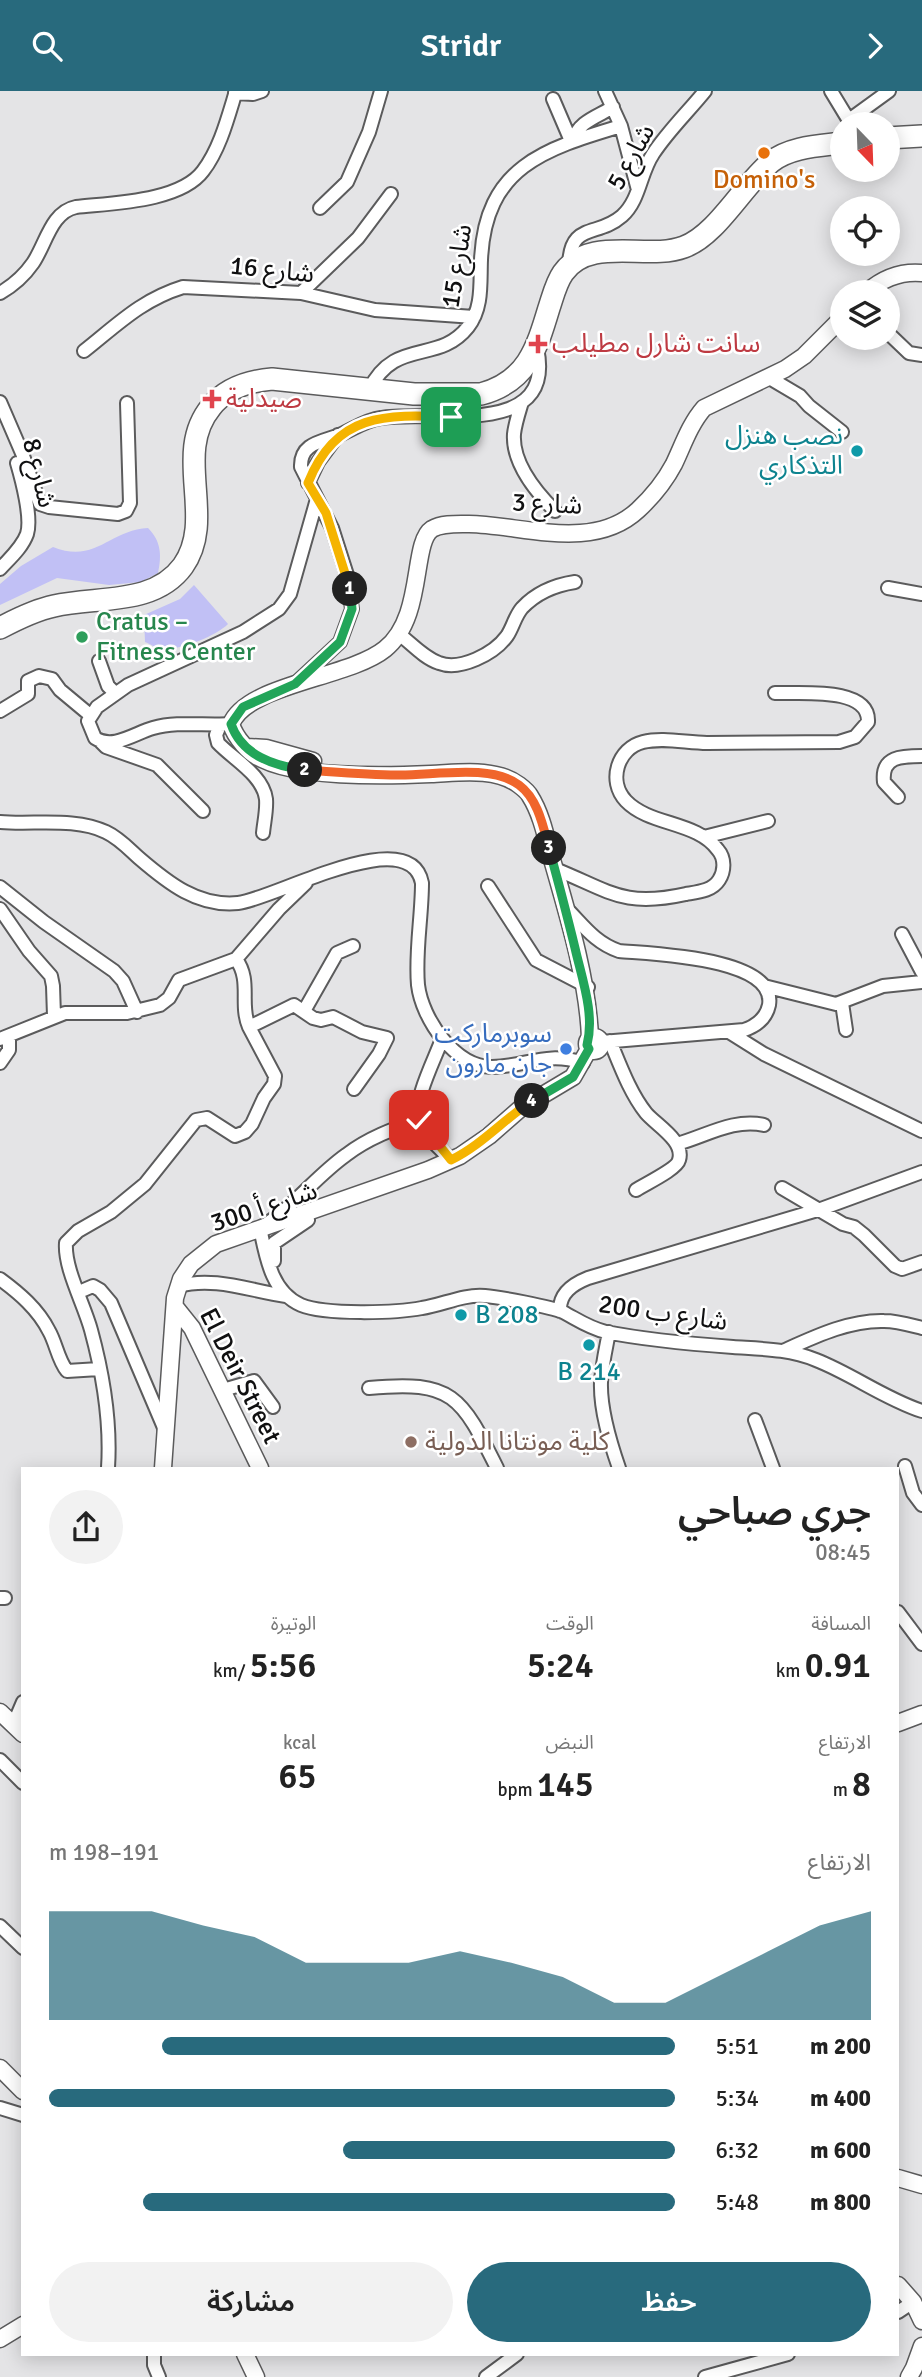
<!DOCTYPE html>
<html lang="ar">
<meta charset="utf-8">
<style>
body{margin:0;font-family:Signika,"Noto Sans Arabic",sans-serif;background:#f2f2f2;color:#222;direction:rtl;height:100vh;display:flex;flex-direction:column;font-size:26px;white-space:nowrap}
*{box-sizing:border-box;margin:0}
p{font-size:23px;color:#767676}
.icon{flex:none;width:38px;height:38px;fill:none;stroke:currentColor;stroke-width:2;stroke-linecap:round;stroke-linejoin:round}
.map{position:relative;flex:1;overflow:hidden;direction:ltr}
.drawer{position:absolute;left:21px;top:1376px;width:878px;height:889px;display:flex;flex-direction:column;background:#fff;border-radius:0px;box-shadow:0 4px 18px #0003;direction:rtl}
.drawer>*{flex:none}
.needle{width:46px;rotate:157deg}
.fabs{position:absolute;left:830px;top:21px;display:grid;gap:14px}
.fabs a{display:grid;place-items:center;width:70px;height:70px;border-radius:50%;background:#fff;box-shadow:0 4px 18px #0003;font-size:35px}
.pin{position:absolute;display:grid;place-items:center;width:60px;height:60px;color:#fff;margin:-30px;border-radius:14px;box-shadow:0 4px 10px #0006}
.km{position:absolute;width:35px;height:35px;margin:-18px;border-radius:50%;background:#222;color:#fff;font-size:19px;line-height:35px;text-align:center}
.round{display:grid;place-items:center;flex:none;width:74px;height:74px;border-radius:37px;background:#f2f2f2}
.overview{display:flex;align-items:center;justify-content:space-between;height:119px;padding:0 28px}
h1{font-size:38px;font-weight:600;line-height:52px}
.stats{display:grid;grid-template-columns:repeat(3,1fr);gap:10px;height:119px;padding:7px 28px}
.stats div{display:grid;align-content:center}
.stats b{font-size:35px;font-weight:600}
.stats small{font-size:19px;font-weight:400}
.stats p{font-size:19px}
.chart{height:196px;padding:14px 28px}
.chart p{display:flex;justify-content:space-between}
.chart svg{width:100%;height:126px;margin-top:7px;fill:#286a7d;opacity:.7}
.button{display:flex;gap:14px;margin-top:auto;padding:14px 28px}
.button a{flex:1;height:80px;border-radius:42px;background:#286a7d;color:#fff;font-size:28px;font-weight:600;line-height:80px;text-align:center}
.button a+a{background:#f2f2f2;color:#222}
ul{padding:0 28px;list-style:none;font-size:23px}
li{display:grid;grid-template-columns:112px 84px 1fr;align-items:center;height:52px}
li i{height:18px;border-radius:9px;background:#286a7d}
header{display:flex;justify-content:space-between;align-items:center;height:91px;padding:0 28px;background:#286a7d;color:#fff;font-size:32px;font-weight:600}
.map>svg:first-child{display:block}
.green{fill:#c1c0f5}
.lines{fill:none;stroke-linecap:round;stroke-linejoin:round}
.street-casing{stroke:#5b5b5c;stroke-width:16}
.secondary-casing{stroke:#5b5b5c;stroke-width:19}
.highway-casing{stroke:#5b5b5c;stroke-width:24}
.street{stroke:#fff;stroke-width:12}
.secondary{stroke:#fff;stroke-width:16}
.highway{stroke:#fff;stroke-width:21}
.split-1-casing{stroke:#fff;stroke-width:14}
.split-2-casing{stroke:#fff;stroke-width:14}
.split-3-casing{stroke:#fff;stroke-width:14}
.split-4-casing{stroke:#fff;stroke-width:14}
.split-5-casing{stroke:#fff;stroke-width:14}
.split-1{stroke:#f5b400;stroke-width:9}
.split-2{stroke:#22a559;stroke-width:9}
.split-3{stroke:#f0652b;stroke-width:9}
.split-4{stroke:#22a559;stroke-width:9}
.split-5{stroke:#f5b400;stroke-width:9}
.food-dot{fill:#e8710a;stroke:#fff;stroke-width:2.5}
.health-dot{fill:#e0444e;stroke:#fff;stroke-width:2.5}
.culture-dot{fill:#0f9aa8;stroke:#fff;stroke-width:2.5}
.leisure-dot{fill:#2e9e5b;stroke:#fff;stroke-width:2.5}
.shop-dot{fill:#3f7fe0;stroke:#fff;stroke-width:2.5}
.education-dot{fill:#8d6e63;stroke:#fff;stroke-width:2.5}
.labels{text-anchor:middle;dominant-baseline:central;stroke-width:5;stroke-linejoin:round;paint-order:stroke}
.street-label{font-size:26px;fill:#101011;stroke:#fff}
.food-label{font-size:26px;fill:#c56008;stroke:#fff}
.health-label{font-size:26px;fill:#be3a42;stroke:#fff;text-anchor:start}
.culture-label{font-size:26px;fill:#0d838f;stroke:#fff;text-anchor:end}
.leisure-label{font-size:26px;fill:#27864d;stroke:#fff;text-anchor:start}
.shop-label{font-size:26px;fill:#366cbe;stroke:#fff;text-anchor:end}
.education-label{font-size:26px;fill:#785e54;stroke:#fff;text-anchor:start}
</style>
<header><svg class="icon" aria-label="forward" viewBox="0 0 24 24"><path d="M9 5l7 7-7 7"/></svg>Stridr<svg class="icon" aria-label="search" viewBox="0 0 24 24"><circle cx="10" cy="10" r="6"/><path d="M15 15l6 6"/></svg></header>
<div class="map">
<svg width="922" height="2286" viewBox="0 0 922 2286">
<rect width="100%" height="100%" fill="#e4e4e6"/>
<!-- green -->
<path class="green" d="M148,437C161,450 162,464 158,482L141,491L109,494L57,487L0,514V493L21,475L53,456C96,473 109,439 148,437Z
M194,494L228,533C216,545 179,560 161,558C156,557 150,553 145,551L144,524L180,508Z"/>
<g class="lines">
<!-- street casing -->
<g class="street-casing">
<path id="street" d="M605,0L621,35L638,99
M831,0L851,33
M235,2L253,3L262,0
M553,8L571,50
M849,29L889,0
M574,49C577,31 599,25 613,16
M320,117L347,91L369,41L381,0
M569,175C570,130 597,147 622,125C640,109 640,82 653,63C668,40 688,21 705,0
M0,202C14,194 24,185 33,172C46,153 51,121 76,116C111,112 180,111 203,80C220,58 228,26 236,0
M301,202L358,147L391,103
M887,241L909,262L922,264
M84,260C117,234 141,209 183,196L301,202L375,219L474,226
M771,285L773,289L800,305L809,315L842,341
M369,299C395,246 438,274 468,236C483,217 480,192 481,169C485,76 544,58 621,35
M0,311L22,362L40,413L49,416L118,423L126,420L130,412L127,312
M522,311C519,321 515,333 514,343C512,372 536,401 555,420
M308,392L318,371L338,344
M0,478C9,468 22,457 27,443C32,427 22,389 17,372
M888,497L922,503
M399,543C412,553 424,567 439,572C460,580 494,563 507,545C513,536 515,525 522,517C537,501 555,494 575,491
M99,570L108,595L115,602
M299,589L340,551L352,518L347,484L332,437L301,376C300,353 320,351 337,345C352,339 365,329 381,327C431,318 557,350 537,257
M0,620L28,603V590L39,585L52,588L60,599L90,624
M231,633C205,635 178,630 153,637C135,642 113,659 95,647L88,630L97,616L128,594L243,541L279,518L290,503L317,408
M220,634L216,644L218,652C233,668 263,684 266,708C267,719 264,731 263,742
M101,651L106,656L157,674L203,720
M898,706L884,691C881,665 902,665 922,665
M0,731C33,734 75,726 106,741C119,747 129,758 139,767C168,792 198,816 238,812C272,809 410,730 422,792C422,825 415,861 418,894C422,928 455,976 492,976C528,975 546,960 583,972
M704,746L768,730
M555,778C610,800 623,817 686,803C698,801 712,800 719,789C725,780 725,767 718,759C697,730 650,735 626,710C607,690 618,657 643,651C663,646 687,652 707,652C751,652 795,651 839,651L855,646L868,631C870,595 799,603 775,602
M488,795L536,869L588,896
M0,796L44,831L114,880L123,890L137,921
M566,817C583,834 595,852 619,860C650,863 777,866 769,914C766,928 756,935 744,939L602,951
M0,818L29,860L51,885L53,895L54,925
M902,843L922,881
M236,868C252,890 239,913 249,936L294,914L313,927L321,929L333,926L362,941L387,947L379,963L354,998
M764,895L836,913L883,895L922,891
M842,912L846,939
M304,920L337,862L353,855
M729,941L764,963L922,1040
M0,948L65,922H127L160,914L169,907L179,889L236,868L279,818L306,792
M442,948C435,968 413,1009 419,1029C423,1044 441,1058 451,1069
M610,950C620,974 630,1002 646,1022C656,1034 685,1050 679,1069C677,1078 645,1093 636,1099
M0,972L9,959V946
M419,1029C393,1038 368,1047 346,1064C315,1086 293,1117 260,1137C266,1165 271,1201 301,1214C325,1224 396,1222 422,1217C443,1214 463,1203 485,1205C499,1206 551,1216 563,1221C578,1229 589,1237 606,1241C646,1249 692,1253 733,1256C762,1258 789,1258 816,1269C852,1283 885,1308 922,1320
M677,1053C706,1045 734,1027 764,1034
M782,1097L843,1133L854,1136L864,1144L895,1175L902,1178L922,1171
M274,1170V1152L308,1129
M0,1188C19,1202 38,1218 49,1240C56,1252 58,1269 67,1280L99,1278
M178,1195C215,1185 250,1200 286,1205
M79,1201L93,1195L100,1199L111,1212L165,1339
M560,1220C559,1202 573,1193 588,1187L821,1118L922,1081
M609,1241C606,1257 602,1274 601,1291C600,1319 610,1351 619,1377
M785,1259C816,1245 850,1229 884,1230C897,1230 910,1234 922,1237
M369,1297C453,1289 461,1305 497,1377
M223,1299L254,1290L273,1316
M755,1329L773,1377
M905,1375L913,1402L922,1414
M108,1377C111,1331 103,1283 91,1239C84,1213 64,1177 66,1152L78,1140L111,1121L145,1093L196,1029L207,1027L235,1045L245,1041L252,1033L264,1007L274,993L275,985L249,936
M0,1507H5
M898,1521L922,1553
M14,1632L23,1611
M0,1669L23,1692
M0,1835L23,1857
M0,2017L23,2024
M898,2221L913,2211
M154,2263V2274L159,2286
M486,2286L517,2263
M705,2286L788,2263"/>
</g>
<!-- secondary casing -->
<g class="secondary-casing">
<path id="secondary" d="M867,201C883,187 900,180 922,182
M247,656L266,657L313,670
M587 953a7 7 0 1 1 14 0a7 7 0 1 1-14 0Z
M590,947C588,889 567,821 551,765C546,746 541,722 530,705C528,701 523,697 519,694C495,676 458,682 431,683C387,685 300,687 262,668C249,663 235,646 231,633C247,593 349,587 385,558C425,526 411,452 432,438C442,432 458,433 469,433C523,434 593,461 638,419C652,406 665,390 674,373C683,354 690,333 704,317L785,278L804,265L842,227
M176,1217L192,1237L260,1377
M163,1377L175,1207L181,1188L191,1173L216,1153L428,1079L460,1065L489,1045L521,1017L573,986L589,958
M0,1621L23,1643
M898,1632L922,1623
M0,1977L23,2000
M898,2087L922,2094
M898,2194L913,2211L922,2230
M0,2248L23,2234
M245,2263L256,2286
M909,2286L914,2277L922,2255"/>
</g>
<!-- highway casing -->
<g class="highway-casing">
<path id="highway" d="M887,47L922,45
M0,537C17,528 35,519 54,515C97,505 154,515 183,475C217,427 172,363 211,316C226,297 249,290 272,288L414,303H481C527,291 537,257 549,217C553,205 556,192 563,182C590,144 647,170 684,156C717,144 743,94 771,71C790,56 818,55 842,52"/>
</g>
<!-- street -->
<use href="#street" class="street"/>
<!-- secondary -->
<use href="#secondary" class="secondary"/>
<!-- highway -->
<use href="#highway" class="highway"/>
</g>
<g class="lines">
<!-- split-1 casing -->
<g class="split-1-casing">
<path id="split-1" d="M350,498L326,422L308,392C336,322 385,323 451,326"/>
</g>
<!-- split-2 casing -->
<g class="split-2-casing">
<path id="split-2" d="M305,679C275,675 242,665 231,633L243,616L295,593L340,551L352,518L350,498"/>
</g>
<!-- split-3 casing -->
<g class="split-3-casing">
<path id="split-3" d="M305,679C335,681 366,684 397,684C431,685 490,672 519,694C538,708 543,735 549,757"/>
</g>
<!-- split-4 casing -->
<g class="split-4-casing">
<path id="split-4" d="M532,1010L573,986L589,958L587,954C595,923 582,888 575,857C567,824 558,790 549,757"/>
</g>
<!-- split-5 casing -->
<g class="split-5-casing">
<path id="split-5" d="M419,1029L451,1069C482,1054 504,1028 532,1010"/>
</g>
<!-- split-1 -->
<use href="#split-1" class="split-1"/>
<!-- split-2 -->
<use href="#split-2" class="split-2"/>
<!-- split-3 -->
<use href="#split-3" class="split-3"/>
<!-- split-4 -->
<use href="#split-4" class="split-4"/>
<!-- split-5 -->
<use href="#split-5" class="split-5"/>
</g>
<!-- markers -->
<circle class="food-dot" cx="764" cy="62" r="7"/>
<g class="health-dot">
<path d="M534.5 242.5h7v7h7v7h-7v7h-7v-7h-7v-7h7z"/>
<path d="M208.5 297.5h7v7h7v7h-7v7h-7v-7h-7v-7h7z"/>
</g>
<g class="culture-dot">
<circle cx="857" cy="360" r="7"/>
<circle cx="461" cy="1224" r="7"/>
<circle cx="589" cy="1254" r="7"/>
</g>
<circle class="leisure-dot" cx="82" cy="546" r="7"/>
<circle class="shop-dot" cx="566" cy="958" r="7"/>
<circle class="education-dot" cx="411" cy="1351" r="7"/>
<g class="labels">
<!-- street labels -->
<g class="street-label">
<text transform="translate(631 66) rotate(-61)">شارع 5</text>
<text transform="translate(457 175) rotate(-81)">شارع 15</text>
<text transform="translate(272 179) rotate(6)">شارع 16</text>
<text transform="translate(39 382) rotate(76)">شارع 8</text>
<text transform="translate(547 413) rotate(3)">شارع 3</text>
<text transform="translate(264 1116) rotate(-18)">شارع أ 300</text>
<text transform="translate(663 1222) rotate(8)">شارع ب 200</text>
<text transform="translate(240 1285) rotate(63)">El Deir Street</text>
</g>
<!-- food labels -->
<g class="food-label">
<text x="764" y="89">Domino's</text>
</g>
<!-- health labels -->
<g class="health-label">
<text x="552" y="253">سانت شارل مطيلب</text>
<text x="226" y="308">صيدلية</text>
</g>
<!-- culture labels -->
<g class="culture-label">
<text x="843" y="345">نصب هنزل<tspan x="843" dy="30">التذكاري</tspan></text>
<text x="475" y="1224" text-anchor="start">B 208</text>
<text x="589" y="1281" text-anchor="middle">B 214</text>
</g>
<!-- leisure labels -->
<g class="leisure-label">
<text x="96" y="531">Cratus –<tspan x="96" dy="30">Fitness Center</tspan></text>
</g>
<!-- shop labels -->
<g class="shop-label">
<text x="552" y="943">سوبرماركت<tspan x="552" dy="30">جان مارون</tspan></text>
</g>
<!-- education labels -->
<g class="education-label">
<text x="425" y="1351">كلية مونتانا الدولية</text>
</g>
</g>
</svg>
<div class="fabs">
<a><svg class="needle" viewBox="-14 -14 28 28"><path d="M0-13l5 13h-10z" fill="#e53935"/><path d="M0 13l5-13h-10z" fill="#767676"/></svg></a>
<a><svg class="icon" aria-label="locate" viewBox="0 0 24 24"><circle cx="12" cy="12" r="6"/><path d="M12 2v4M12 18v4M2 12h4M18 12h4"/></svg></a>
<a><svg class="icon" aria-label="layers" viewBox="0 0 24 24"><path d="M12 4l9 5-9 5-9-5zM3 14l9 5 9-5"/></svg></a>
</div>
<div class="pin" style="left:451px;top:326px;background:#1e9e55"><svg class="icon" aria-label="arrive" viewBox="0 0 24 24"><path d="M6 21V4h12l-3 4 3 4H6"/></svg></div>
<div class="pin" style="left:419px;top:1029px;background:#d93025"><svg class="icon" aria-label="check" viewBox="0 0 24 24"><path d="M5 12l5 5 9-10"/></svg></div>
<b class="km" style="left:350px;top:498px">1</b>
<b class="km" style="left:305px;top:679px">2</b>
<b class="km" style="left:549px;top:757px">3</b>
<b class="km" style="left:532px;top:1010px">4</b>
<section class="drawer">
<div class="overview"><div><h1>جري صباحي</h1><p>08:45</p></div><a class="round"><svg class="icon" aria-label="share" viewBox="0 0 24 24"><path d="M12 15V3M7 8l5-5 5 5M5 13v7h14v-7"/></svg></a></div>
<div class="stats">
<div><p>المسافة</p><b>0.91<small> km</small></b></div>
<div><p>الوقت</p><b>5:24</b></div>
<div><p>الوتيرة</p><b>5:56<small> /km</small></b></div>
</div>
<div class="stats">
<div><p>الارتفاع</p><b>8<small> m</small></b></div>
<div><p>النبض</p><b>145<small> bpm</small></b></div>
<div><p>kcal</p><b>65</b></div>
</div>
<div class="chart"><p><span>الارتفاع</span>191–198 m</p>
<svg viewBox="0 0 160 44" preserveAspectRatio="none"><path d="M0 44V6L10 6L20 6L30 11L40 15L50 24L60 24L70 24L80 20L90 24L100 29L110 38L120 38L130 29L140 20L150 11L160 6V44z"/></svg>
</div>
<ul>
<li><b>200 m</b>5:51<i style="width:82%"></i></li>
<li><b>400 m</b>5:34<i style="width:100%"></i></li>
<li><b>600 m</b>6:32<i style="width:53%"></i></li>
<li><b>800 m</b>5:48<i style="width:85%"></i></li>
</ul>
<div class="button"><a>حفظ</a><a>مشاركة</a></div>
</section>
</div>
